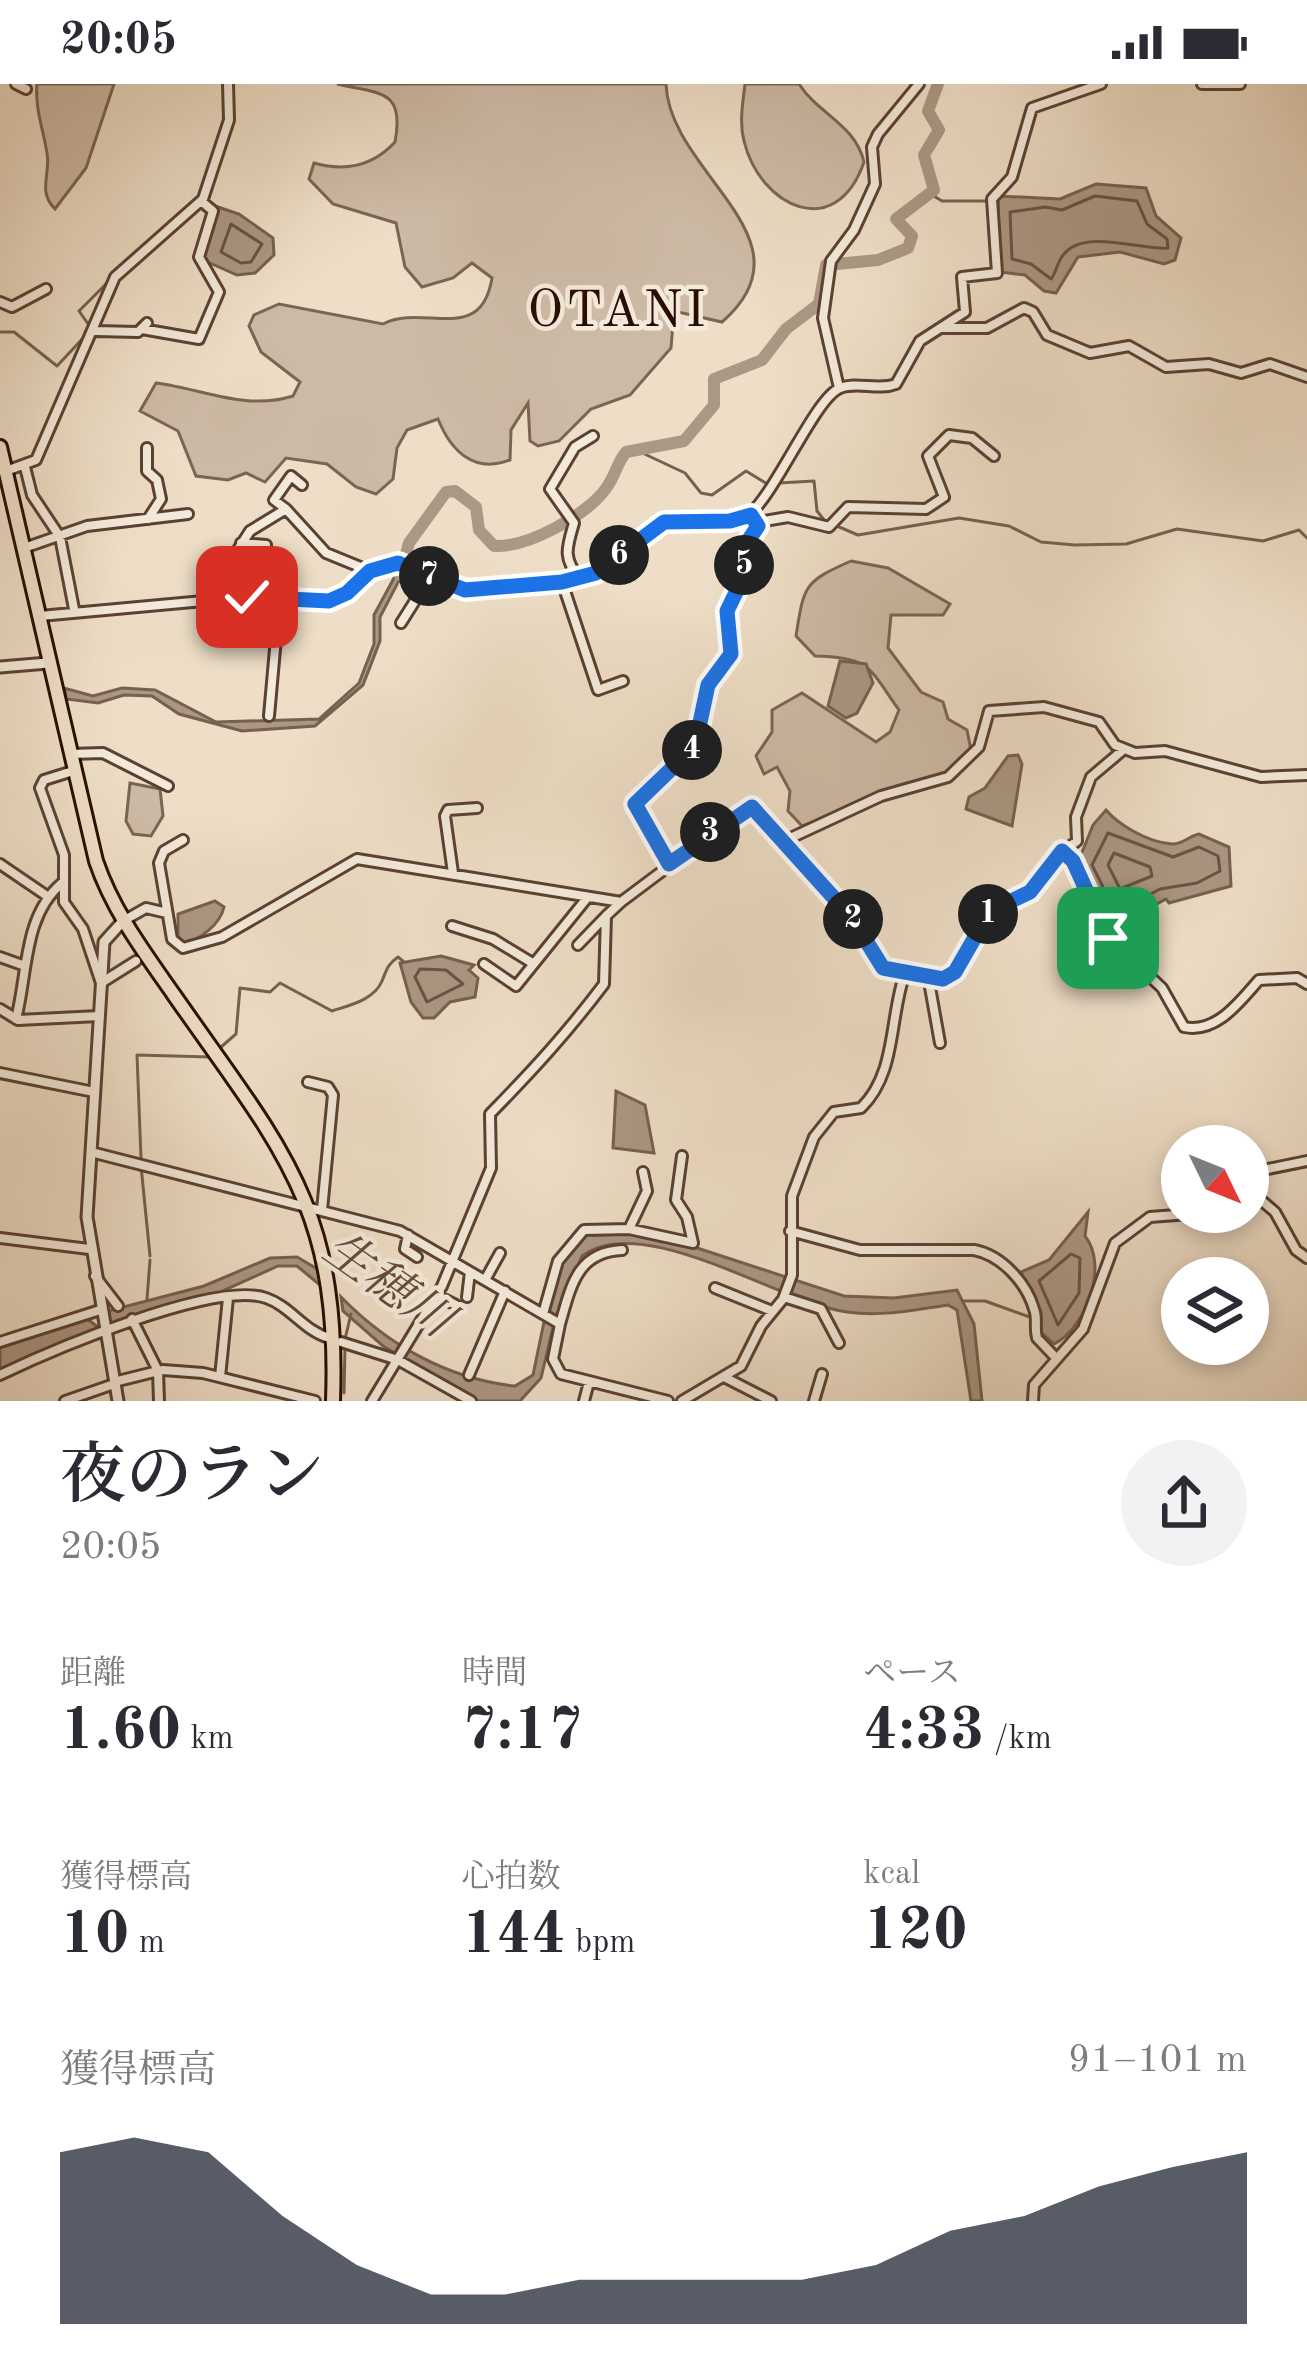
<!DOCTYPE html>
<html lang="ja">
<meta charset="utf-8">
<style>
body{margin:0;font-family:"Old Standard TT","Noto Serif JP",serif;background:#f2f2f3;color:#2b2b33;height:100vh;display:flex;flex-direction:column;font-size:45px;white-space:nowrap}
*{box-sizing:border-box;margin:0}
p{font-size:39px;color:#7c7c81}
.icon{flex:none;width:66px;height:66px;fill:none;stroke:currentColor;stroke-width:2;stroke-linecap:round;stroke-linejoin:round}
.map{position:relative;height:1317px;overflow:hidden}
.panel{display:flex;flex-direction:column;background:#fff;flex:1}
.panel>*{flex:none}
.needle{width:78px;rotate:133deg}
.buttons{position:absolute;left:1161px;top:1041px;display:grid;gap:24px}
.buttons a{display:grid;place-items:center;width:108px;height:108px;border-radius:50%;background:#fff;box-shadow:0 6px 18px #0003;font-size:60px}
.pin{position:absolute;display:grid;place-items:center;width:102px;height:102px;color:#fff;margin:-51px;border-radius:24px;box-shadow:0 6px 18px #0006}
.km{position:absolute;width:60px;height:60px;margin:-30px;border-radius:50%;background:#222;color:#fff;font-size:33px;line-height:60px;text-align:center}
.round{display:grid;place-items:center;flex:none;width:126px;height:126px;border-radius:63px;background:#f2f2f3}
.headline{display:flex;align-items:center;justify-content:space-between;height:204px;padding:0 60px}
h1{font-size:66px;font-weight:600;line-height:90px}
.stats{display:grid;grid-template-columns:repeat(3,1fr);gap:18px;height:204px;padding:12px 60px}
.stats div{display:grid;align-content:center}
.stats b{font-size:60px;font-weight:600}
.stats small{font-size:33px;font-weight:400}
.stats p{font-size:33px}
.chart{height:336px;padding:24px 60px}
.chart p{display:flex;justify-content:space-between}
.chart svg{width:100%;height:216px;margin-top:12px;fill:#111827;opacity:.7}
.status{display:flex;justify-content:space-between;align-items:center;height:84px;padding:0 60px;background:#fff;direction:ltr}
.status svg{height:33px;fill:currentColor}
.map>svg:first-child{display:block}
.green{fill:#cdbaa6;stroke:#7c6454;stroke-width:3}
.water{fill:#ab9784;stroke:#776050;stroke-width:3}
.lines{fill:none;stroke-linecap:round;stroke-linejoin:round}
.shore{stroke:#6a5243;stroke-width:3}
.stream{stroke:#776050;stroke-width:3}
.river{stroke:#ab9784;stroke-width:12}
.minor-casing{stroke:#5b4133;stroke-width:14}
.tertiary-casing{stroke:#5b4133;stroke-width:15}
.trunk-casing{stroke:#2a0d02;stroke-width:18}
.minor{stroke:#f4eadb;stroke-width:8}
.tertiary{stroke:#f4eadb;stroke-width:9}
.trunk{stroke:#eedec7;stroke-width:12}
.route-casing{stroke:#fff;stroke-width:24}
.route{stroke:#1a73e8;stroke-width:15}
.labels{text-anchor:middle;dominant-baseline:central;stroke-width:9;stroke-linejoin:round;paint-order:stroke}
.water-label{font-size:48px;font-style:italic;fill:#644b3c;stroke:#f4eadb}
.quarter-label{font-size:51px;letter-spacing:3px;fill:#2a0d02;stroke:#f4eadb}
</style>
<div class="status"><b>20:05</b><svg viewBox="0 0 49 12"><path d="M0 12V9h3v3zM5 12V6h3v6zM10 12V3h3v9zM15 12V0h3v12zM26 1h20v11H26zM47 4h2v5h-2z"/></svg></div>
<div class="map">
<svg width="1307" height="1317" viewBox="0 0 1307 1317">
<rect width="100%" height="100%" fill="#eedec7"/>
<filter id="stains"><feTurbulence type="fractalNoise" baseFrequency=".00167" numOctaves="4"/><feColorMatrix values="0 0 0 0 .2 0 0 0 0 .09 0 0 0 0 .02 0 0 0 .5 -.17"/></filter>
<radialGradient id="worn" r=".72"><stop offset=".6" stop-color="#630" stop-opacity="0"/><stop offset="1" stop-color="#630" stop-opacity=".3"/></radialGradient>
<!-- green -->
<path class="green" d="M37,0H114L86,84L55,125C37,107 51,90 47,69C43,44 35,26 37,0Z
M337,0H666C669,90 818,155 722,238L674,227L671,264L630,311L591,325L559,357L538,362L530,357L528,319L511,346L510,376C474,390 451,367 438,335L407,346L397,364L393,395L376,410L356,403L327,380L286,374L265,398L246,389L228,396L196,392L178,347L140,327L156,299C204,305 245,327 293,312L300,298L261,268L249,242L254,231L279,220L383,240C424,219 481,262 492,194L472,179L453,194L422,203L405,183L396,139L333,120L309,95L314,79C346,88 373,82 395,58C405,5 380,10 337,0Z
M745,0H799C818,30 855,40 864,78C836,159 760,123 744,57C739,38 743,18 745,0Z
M851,477L888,484L950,520L943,531H891L888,564L921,608L943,618L948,635L967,646L971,666L943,692L802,742L788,727L790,707L777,683L764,690L756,672L772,648V626L802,609L876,658L890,648L899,626C869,584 871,573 815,572L796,552C804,502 803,498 851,477Z
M130,699L160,705L163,732L151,752L133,750L126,737Z"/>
<!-- water -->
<path class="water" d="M1096,100L1146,104L1156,132L1181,154L1175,176L1164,180L1120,168L1078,173L1056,209L1044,207L1025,191L1000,188L998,112L1060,115Z
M218,123L239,130L273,154L274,171L255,189L237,191L203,176Z
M400,483L405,485L380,533V557L363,601L315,642L242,647L179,630L152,612L124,611L98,619L66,615L64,604L93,612L122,604L155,606L216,638L319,635L359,599L374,560V531Z
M840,577L866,580L873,599L857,629L846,634L828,622Z
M1018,671L1022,680L1012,742L966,725L969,713L985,704L1008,672Z
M1106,726C1118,740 1146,758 1172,760C1182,761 1189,752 1199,750L1229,763L1231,802L1169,819L1166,815L1135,832L1114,854L1079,776L1093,741Z
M215,817L224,823C220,841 200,855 184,860L178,855V830Z
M441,872L474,881L469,886L478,894L475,913L450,918L434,934H423L411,918L400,879Z
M616,1007L645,1021L654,1069L613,1064Z
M1088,1128L1085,1152C1109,1182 1086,1244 1054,1260L1041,1248V1228L1021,1188L1049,1176Z
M624,1146L688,1161L844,1212L894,1214L957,1206L974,1240L982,1317H971L957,1226L948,1221C915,1226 881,1233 847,1228C780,1219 642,1126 582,1172L556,1234L549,1230C547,1208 560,1163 584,1151C594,1146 612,1147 624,1146Z
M297,1173L319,1186L321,1202L297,1182H278L196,1219L106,1242L104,1228L204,1202L270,1174Z
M341,1213C388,1261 448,1295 515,1302L533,1291L545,1233L554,1239L541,1294L520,1317H478L465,1311L383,1262L343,1227Z
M86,1234L99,1244L0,1288V1262Z"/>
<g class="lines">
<!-- shore -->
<path class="shore" d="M1095,112L1137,117L1147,140L1167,155L1168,164C1144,167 1085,144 1064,170C1057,177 1057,188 1051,195L1031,180L1012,175L1010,128L1045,123L1062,126Z
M231,140L262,160L251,178L241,179L221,168Z
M1108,749L1173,773L1199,763L1218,772L1220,787L1197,799L1160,805L1116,829L1092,781Z
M1114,769L1150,783L1152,792L1120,805L1108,781Z
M420,885L446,886L463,900L427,918L415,893Z
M1071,1170L1080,1174L1079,1209L1058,1241L1039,1197Z"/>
<!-- stream -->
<path class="stream" d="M932,111L942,117H988
M91,244L79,227L141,165
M0,248H14L57,282L85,252
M636,366L685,389L701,409L712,411L746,387L769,401
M779,399L814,397L817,427L825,437L858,451L959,434L1009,442L1041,458L1075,461L1126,460L1177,445L1263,457L1299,446L1307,454
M221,963L236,950L240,904L270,908L280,899L332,927C350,921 374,916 382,897C387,885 387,881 398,873L403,877
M141,1074L137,971L210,973
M141,1082L150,1172
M147,1215L150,1176
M963,1217H985L1041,1237
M345,1255L351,1230
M344,1309L345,1263"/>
<!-- river -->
<path class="river" d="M400,491L409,459L446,408L455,407L476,423L479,446L494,462C527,464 588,431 607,403C615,392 617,379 626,368L684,357L714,321V295L762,276L786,245L819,220L826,181L878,176L908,164L912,152L896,135L934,106L924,71L939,46L928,27L938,0"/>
<!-- minor casing -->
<g class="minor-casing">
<path id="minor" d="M16,0L26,5
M1202,0H1240
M0,218L12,223L46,205
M943,244H987L1024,224L1033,228L1047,251L1090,269L1129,262L1166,283L1209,280L1241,289L1270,280L1307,293
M142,245L199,255L219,208L199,173L213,127L201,117
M96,247L138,248L147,239
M839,304L823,234L831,177L854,146L875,100L872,63L878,50L919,0
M147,364V387L157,396L161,415L148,435
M25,383L32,411L60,453L74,525
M6,387L36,376L115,193L203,115L229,36L228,0
M286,425L274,416L291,392L302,401
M758,438L788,433L829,443L848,423L926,425L944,413L928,372L949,351L972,354L994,372
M241,459L266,461
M24,464L87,442L188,430
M580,495C562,474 567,463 574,439L550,405L575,363L593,352
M562,498L598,606L623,597
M245,502L251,483
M40,532L247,513L329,517L347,509L370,487L397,480L465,506L562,498L596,489L664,438L747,433C777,408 815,314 840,304C857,297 878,307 896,300L920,257L965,228L962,193L997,189L992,115L1012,93L1032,24L1101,0
M401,539L430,493
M269,632L276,554L261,517L226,484L250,447L286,425L326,469L370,487
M70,670L103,669L168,702
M73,687L44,696L40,704L64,771V818L83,845L101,899L136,877
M183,756L164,767L159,779L172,855L183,864L222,853L357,775L621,818
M784,757L881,712L948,693L979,663L989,627L1044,623L1099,638L1115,661L1135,669L1165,667L1261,693L1307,691
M1062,767L1073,777L1109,854L1162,904L1184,943C1217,950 1240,917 1259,896L1297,894L1307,900
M0,780L47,812
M669,780L640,735L636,716L697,660L701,620L731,570L727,527L743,496L746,460L758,442L751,431
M453,789L445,732L448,726L477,724
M123,837L146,824L167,829
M452,842L493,855L534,880
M578,861L606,832
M0,873L25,882
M484,880L516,902L587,814
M928,892L940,959
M0,925L18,936L99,932
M16,935C28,889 23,832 62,799
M0,989L94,1008
M308,998L328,1003L333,1011L322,1126
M91,1068L400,1147L560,1240L553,1275L561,1290L668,1317
M1248,1089L1307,1077
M1248,1105L1275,1128L1296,1166L1307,1174
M629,1145L647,1107L643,1088
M790,1147L860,1166H974C1001,1171 1026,1198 1034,1225C1038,1235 1034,1243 1037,1254L1057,1275
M408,1151L405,1165L417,1173
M0,1154L89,1165
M95,1192L118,1222
M485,1196L500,1169
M715,1204L772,1227
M436,1211L456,1221
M467,1213L470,1188
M784,1213L821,1225L839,1259
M543,1230L558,1177L584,1146L629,1145L693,1159L687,1133L676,1116L682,1072
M560,1240C571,1202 577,1168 622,1166
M0,1258L100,1226
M341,1258L398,1276L471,1317
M0,1291C50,1267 215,1196 266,1214C290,1222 304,1247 329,1254
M469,1291L505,1207
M220,1293L228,1214
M726,1294L771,1317
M114,1298L158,1287L132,1235
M65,1317L114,1300
M159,1317L158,1287L163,1286L203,1289L315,1317
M372,1317L442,1202L491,1084L490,1030C533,986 567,949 604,900L606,832L621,818L749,722L852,834L883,884L946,894L990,827L1030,808L1056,773L1077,757L1076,733L1091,693L1123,666
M584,1317L589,1298
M682,1317L741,1282L761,1242L783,1215L792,1191V1112L814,1053L834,1028L861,1024C897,989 889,934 905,889
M814,1317L822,1290
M1033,1317L1034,1301L1083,1245L1115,1159L1150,1133L1215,1128"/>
</g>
<!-- tertiary casing -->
<g class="tertiary-casing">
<path id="tertiary" d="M0,583L48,579
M118,1317L87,1133L104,858L123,837"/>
</g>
<!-- trunk casing -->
<g class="trunk-casing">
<path id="trunk" d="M0,363L96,777C113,827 144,868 174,911C280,1063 340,1121 333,1317"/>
</g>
<!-- minor -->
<use href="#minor" class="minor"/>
<!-- tertiary -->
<use href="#tertiary" class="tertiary"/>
<!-- trunk -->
<use href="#trunk" class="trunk"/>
</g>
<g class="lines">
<!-- route casing -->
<g class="route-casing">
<path id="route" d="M247,513L329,517L347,509L370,487L398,479L465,506L562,498L596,489L664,438L730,437L751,431L758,442L746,460L742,496L727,527L731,570L708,601L695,662L635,720L669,780L752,723L852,834L883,884L943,895L955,888L990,827L1030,808L1062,767L1073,777L1108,854"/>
</g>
<!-- route -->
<use href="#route" class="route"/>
</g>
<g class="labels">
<!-- water labels -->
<g class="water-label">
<text transform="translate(387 1202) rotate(35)">生穂川</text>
</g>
<!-- quarter labels -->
<g class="quarter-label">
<text x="618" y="228">OTANI</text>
</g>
</g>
<rect width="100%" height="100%" filter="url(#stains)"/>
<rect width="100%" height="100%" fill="url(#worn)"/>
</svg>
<div class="buttons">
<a><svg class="needle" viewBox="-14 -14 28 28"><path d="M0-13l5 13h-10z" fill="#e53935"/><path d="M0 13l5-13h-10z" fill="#7c7c81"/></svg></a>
<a><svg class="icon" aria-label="layers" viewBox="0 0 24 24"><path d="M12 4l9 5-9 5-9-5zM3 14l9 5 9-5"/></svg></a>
</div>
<div class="pin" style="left:1108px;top:854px;background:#1e9e55"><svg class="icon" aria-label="arrive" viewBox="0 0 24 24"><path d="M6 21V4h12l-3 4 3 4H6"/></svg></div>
<div class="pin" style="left:247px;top:513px;background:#d93025"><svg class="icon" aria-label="check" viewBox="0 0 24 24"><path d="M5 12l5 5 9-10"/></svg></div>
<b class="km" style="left:988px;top:830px">1</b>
<b class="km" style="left:853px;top:835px">2</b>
<b class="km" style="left:710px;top:748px">3</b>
<b class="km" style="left:692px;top:666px">4</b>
<b class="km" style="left:744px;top:481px">5</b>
<b class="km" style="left:619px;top:471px">6</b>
<b class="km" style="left:429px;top:492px">7</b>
</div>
<section class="panel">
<div class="headline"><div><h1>夜のラン</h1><p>20:05</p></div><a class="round"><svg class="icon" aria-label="share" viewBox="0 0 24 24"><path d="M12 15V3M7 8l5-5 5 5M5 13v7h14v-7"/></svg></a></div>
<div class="stats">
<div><p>距離</p><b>1.60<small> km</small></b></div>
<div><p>時間</p><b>7:17</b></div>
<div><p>ペース</p><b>4:33<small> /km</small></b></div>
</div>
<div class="stats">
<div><p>獲得標高</p><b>10<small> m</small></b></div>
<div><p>心拍数</p><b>144<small> bpm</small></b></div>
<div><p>kcal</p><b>120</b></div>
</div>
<div class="chart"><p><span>獲得標高</span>91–101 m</p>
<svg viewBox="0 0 160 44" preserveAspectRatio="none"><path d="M0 44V9L10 6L20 9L30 22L40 32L50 38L60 38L70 35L80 35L90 35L100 35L110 32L120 25L130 22L140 16L150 12L160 9V44z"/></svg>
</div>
</section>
